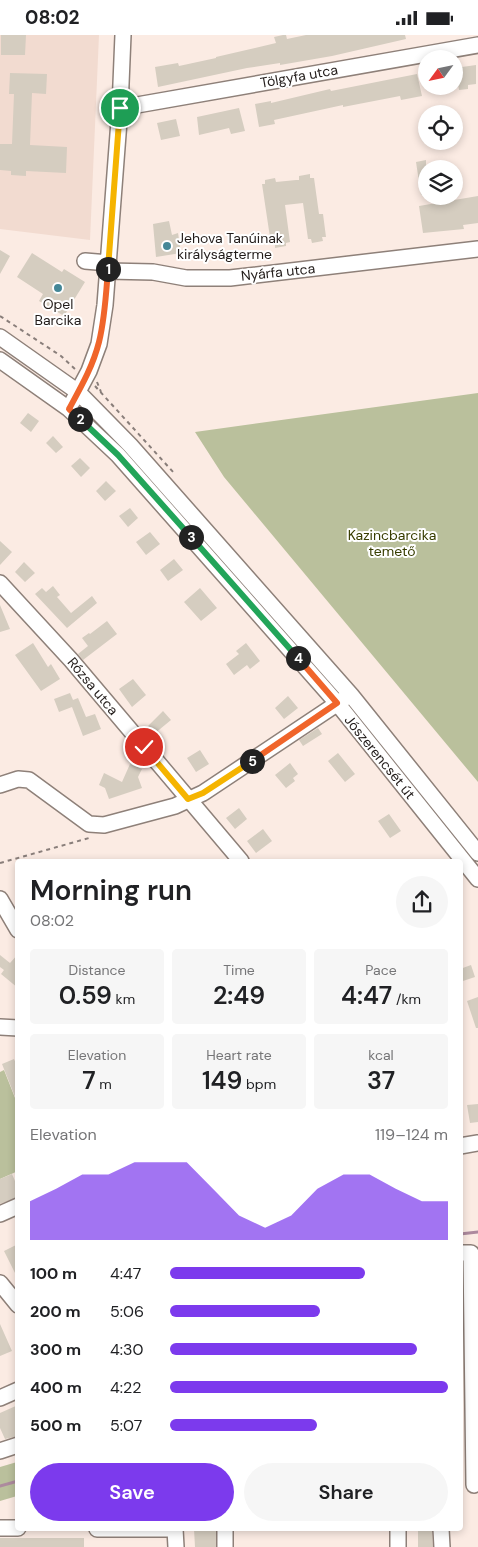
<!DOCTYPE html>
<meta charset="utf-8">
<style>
body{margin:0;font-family:"DM Sans",sans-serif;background:#f6f6f6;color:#202124;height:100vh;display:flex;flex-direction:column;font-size:19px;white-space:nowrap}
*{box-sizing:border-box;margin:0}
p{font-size:16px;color:#757577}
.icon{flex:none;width:28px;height:28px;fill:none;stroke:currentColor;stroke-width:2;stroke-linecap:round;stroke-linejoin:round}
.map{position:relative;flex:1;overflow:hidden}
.sheet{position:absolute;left:15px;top:824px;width:448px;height:672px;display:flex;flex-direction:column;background:#fff;border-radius:5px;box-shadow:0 2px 8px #0003}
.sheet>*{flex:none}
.needle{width:32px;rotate:237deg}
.tools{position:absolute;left:418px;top:15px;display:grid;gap:10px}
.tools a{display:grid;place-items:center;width:45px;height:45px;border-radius:50%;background:#fff;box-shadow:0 2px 8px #0003;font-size:25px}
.pin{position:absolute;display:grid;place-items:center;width:42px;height:42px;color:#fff;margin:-21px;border:2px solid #fff;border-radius:50%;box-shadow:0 1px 5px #0007}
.km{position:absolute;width:25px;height:25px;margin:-12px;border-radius:50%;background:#222;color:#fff;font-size:14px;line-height:25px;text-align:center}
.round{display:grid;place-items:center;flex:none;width:52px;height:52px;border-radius:26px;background:#f6f6f6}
.summary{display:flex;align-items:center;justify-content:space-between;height:85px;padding:0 15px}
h1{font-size:28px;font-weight:600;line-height:38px}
.figures{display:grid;grid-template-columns:repeat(3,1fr);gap:8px;height:85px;padding:5px 15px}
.figures div{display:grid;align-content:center;border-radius:5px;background:#f6f6f6;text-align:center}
.figures b{font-size:25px;font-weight:600}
.figures small{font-size:14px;font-weight:400}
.figures p{font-size:14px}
.chart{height:140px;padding:10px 15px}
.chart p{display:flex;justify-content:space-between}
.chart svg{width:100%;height:90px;margin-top:5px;fill:#7c3aed;opacity:.7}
.primary-button{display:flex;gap:10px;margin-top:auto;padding:10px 15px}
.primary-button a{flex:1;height:58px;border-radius:30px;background:#7c3aed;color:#fff;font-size:20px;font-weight:600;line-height:58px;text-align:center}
.primary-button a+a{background:#f6f6f6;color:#202124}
ul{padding:0 15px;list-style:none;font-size:16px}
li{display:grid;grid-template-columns:80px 60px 1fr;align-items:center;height:38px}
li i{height:12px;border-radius:6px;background:#7c3aed}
.status{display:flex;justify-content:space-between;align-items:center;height:35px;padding:0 25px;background:#fff;direction:ltr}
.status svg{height:14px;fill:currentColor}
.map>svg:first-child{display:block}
.built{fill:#f2dbd0}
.green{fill:#bac09c}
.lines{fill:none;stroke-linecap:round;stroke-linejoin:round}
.stream{stroke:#ad8a9e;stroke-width:3}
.building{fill:#d5cdc0}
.minor-casing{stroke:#8e8079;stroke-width:18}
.path{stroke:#897e7a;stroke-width:2;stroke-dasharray:4 4;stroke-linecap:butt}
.minor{stroke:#fff;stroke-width:15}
.split-1-casing{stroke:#fff;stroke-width:10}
.split-2-casing{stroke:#fff;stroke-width:10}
.split-3-casing{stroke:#fff;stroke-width:10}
.split-4-casing{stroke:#fff;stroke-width:10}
.split-5-casing{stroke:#fff;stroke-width:10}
.split-6-casing{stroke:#fff;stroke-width:10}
.split-1{stroke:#f5b400;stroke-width:6}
.split-2{stroke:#f0652b;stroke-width:6}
.split-3{stroke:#22a559;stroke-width:6}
.split-4{stroke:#22a559;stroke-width:6}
.split-5{stroke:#f0652b;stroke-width:6}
.split-6{stroke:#f5b400;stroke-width:6}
.poi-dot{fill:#448797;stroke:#fff;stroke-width:2}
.labels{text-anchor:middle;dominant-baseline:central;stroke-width:4;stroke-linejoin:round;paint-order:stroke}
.street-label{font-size:14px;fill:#221c1a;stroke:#fff}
.poi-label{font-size:14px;fill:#221c1a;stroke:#fff;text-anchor:start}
.park-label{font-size:14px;fill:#383d00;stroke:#fff}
</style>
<div class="status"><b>08:02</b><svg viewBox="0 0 49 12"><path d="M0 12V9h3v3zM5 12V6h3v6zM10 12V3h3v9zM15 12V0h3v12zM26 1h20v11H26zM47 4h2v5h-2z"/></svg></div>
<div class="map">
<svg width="478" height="1512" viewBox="0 0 478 1512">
<rect width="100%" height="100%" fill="#fbebe3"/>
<!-- built -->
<path class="built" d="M0,0H99L90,205L0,194Z"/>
<!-- green -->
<path class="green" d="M478,358V747L224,442L195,397Z
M4,1035L17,1068L18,1136L0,1144V1037Z
M17,1427V1461L0,1466V1432Z"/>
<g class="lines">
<!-- stream -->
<path class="stream" d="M460,1199L478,1197
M0,1451L18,1446"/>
</g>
<!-- building -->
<path class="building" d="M1,0H26L25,20H1Z
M283,0H286L287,4L306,0H405L406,4L332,21L280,30V28L247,33L158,52L155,32L178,28L179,31L216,23V22L276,8L274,2Z
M476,30V49L468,50V54L459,55L455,33Z
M10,38L47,39L46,59L32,58L30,110L67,112L66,138L26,136V141L11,140V136L0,135V109H12L14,59H9Z
M417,39L422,61L401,65L400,61L343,72V70L274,85L275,89L259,92L255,69L271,66V68L330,54L331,56Z
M239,73L245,96L231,99L229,93L199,100L197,82Z
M176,84L180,101L161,105L157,88Z
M426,125V160H421L416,127Z
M310,139V143H314L319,179H323L326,202H322L323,206L312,208L311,204H308L303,168L285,170L290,207L286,208V211L275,213V209H271L262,149H265V145L275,143L276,147L296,145H299V141Z
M478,161V188L463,190L464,194L423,198L419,171Z
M169,186L172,200L178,198L181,218L156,222L153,189Z
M0,215L10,221L0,239Z
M32,218L62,237L64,234L85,247L64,281L39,266L43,259L17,242Z
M28,378L39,386L31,397L20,388Z
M53,401L63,412L56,418L46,408Z
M80,423L90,433L81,442L71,431Z
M106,446L116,456L105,466L96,456Z
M130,473L138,483L128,492L119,481Z
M150,497L160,509L146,520L136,507Z
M0,506L12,517L0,530Z
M174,524L183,535L168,546L160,535Z
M24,527L35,538L25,547L15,537Z
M53,551L60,560L57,562L71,578L92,561L97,568L67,593L35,559L42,553L46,557Z
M200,553L217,573L201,586L184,567Z
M0,570L10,594L0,597Z
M107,586L117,599L83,625L78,619L88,611L82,603L89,598L90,599Z
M33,608L48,632L51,629L60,644L41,656L15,620Z
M246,608L260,626L250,634L247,630L234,640L226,629L239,619L236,616Z
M133,644L146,660L132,672L119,654Z
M70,658L73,665L78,663L86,682L95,679L101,694L83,701L72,672L59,677L54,664Z
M288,661L298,673L284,684L275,673Z
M163,676L171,685L154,699L148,691Z
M318,693L322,699L303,711L299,705Z
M200,715L209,729L196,737L187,723Z
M338,718L355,739L345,747L328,726Z
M290,728L298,739L293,743L295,746L286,753L275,740Z
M130,729L142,734L138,742L142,753L109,764L105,753L99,750L104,738L122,747Z
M239,773L247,784L235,794L226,783Z
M389,779L401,796L390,803L378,786Z
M263,794L272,806L256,818L247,806Z
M18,919V953L1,939L4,935L0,932V920L10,928Z
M471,930L475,942L463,946L460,934Z
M478,962V993H476L467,966Z
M14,1024L18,1033L17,1067L2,1029Z
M478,1069V1087L470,1088L467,1070Z
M12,1139L18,1153V1162L0,1169V1144Z
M18,1209V1244L4,1216Z
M0,1289L12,1316L0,1321Z
M18,1370V1401L5,1404L0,1393V1378Z
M194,1494H216V1512H195Z
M418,1494H432L433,1512H418Z
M0,1503H84V1512H0Z"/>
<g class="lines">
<!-- minor casing -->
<g class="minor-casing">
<path id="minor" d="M120,73L478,10
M85,226L109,228
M108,236L153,237L186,243H230L478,214
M0,302L78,357L130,410L351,660L478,818
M0,325L69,374L118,420L337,668L478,844
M73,366L89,336L99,309L105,270L120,73L123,0
M0,548L71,625L241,826
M0,750L18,744L29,745L89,789L104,790L175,771L203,758L344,664
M0,864L18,895
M0,992L18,993
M460,1111L478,1108
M0,1179L18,1171
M460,1218H471L474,1450
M0,1248L18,1270
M0,1363L18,1355
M0,1416L18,1410
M0,1493H18
M97,1494H175
M175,1494L176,1512
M225,1494V1512
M441,1494L442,1512
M398,1512V1494"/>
</g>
<!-- path -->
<path class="path" d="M0,281L61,321L76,335
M97,347L101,357
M95,351L174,438
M0,828L89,803"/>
<!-- minor -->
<use href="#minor" class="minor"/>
</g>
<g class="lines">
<!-- split-1 casing -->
<g class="split-1-casing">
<path id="split-1" d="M108,234L120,73"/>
</g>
<!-- split-2 casing -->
<g class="split-2-casing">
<path id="split-2" d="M80,384L69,374C81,352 93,331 99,307C105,283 106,259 108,234"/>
</g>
<!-- split-3 casing -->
<g class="split-3-casing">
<path id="split-3" d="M80,384L118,420L191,502"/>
</g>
<!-- split-4 casing -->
<g class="split-4-casing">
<path id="split-4" d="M191,502L298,623"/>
</g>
<!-- split-5 casing -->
<g class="split-5-casing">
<path id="split-5" d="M252,726L337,668L298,623"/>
</g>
<!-- split-6 casing -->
<g class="split-6-casing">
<path id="split-6" d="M144,712L188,764L203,758L252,726"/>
</g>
<!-- split-1 -->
<use href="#split-1" class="split-1"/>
<!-- split-2 -->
<use href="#split-2" class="split-2"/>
<!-- split-3 -->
<use href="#split-3" class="split-3"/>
<!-- split-4 -->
<use href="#split-4" class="split-4"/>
<!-- split-5 -->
<use href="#split-5" class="split-5"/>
<!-- split-6 -->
<use href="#split-6" class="split-6"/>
</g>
<!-- markers -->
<g class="poi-dot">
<circle cx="167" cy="211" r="5"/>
<circle cx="58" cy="253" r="5"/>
</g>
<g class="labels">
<!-- street labels -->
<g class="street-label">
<text transform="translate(299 41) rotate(-10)">Tölgyfa utca</text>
<text transform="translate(278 237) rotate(-6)">Nyárfa utca</text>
<text transform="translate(93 651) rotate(50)">Rózsa utca</text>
<text transform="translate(380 722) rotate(51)">Jószerencsét út</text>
</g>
<!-- poi labels -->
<g class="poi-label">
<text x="177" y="203">Jehova Tanúinak<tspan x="177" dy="16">királyságterme</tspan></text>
<text x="58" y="269" text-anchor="middle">Opel<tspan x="58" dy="16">Barcika</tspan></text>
</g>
<!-- park labels -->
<g class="park-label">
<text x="392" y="500">Kazincbarcika<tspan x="392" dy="16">temető</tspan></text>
</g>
</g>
</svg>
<div class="tools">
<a><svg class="needle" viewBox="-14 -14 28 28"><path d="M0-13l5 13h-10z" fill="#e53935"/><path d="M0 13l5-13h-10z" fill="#757577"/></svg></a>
<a><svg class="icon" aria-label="locate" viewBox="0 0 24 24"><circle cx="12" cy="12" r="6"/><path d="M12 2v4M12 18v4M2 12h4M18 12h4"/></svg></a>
<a><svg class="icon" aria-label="layers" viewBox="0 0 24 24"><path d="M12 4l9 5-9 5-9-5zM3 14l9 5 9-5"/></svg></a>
</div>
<div class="pin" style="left:120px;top:73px;background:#1e9e55"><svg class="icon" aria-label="arrive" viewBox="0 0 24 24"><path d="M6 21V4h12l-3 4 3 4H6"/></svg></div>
<div class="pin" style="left:144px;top:712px;background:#d93025"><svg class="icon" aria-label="check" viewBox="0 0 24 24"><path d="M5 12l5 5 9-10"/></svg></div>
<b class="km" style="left:108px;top:234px">1</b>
<b class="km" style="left:80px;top:384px">2</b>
<b class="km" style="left:191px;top:502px">3</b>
<b class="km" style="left:298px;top:623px">4</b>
<b class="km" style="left:252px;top:726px">5</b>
<section class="sheet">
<div class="summary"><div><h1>Morning run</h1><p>08:02</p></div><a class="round"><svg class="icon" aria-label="share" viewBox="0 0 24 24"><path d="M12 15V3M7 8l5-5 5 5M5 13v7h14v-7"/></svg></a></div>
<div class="figures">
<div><p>Distance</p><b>0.59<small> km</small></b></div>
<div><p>Time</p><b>2:49</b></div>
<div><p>Pace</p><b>4:47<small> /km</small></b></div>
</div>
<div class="figures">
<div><p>Elevation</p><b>7<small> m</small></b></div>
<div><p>Heart rate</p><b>149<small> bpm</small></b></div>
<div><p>kcal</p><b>37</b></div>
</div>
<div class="chart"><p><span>Elevation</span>119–124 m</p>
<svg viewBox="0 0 160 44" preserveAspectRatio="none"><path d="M0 44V25L10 19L20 12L30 12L40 6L50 6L60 6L70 19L80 32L90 38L100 32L110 19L120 12L130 12L140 19L150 25L160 25V44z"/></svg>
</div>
<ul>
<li><b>100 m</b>4:47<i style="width:70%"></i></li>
<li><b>200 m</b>5:06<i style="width:54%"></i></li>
<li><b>300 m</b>4:30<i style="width:89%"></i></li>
<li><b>400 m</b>4:22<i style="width:100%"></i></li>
<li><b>500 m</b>5:07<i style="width:53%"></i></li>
</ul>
<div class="primary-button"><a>Save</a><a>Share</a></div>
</section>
</div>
